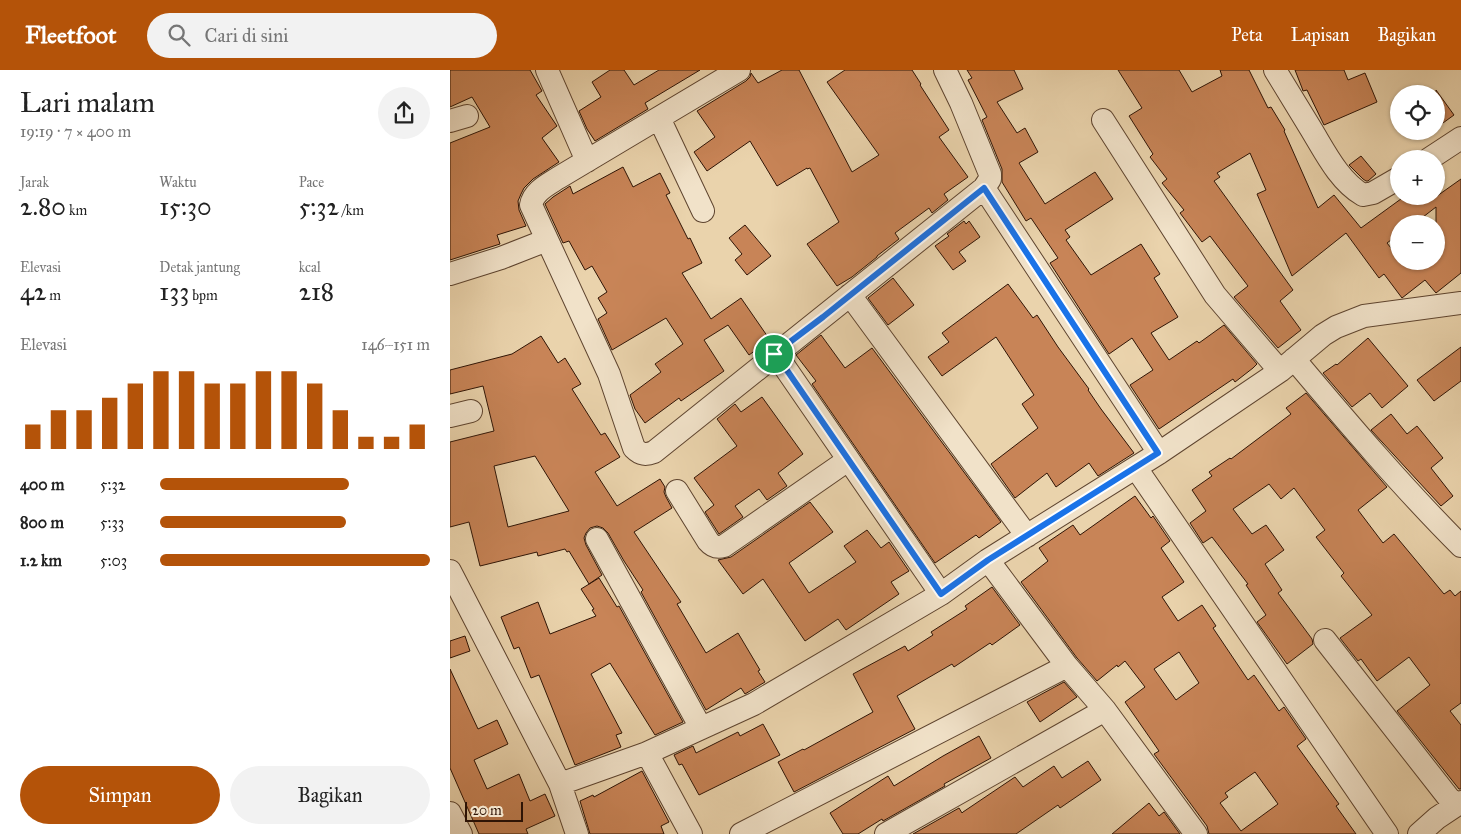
<!DOCTYPE html>
<html lang="id">
<meta charset="utf-8">
<style>
body{margin:0;font-family:"IM FELL Great Primer",serif;background:#f2f2f2;color:#222;height:100vh;display:flex;flex-direction:column;font-size:19px;white-space:nowrap}
*{box-sizing:border-box;margin:0}
p{font-size:16px;color:#767676}
.icon{flex:none;width:28px;height:28px;fill:none;stroke:currentColor;stroke-width:2;stroke-linecap:round;stroke-linejoin:round}
.map{position:relative;flex:1;overflow:hidden}
.panel{display:flex;flex-direction:column;background:#fff;width:450px}
.panel>*{flex:none}
.fabs{position:absolute;left:940px;top:15px;display:grid;gap:10px}
.fabs a{display:grid;place-items:center;width:55px;height:55px;border-radius:50%;background:#fff;box-shadow:0 1px 4px #0004;font-size:25px}
.scale{position:absolute;left:15px;bottom:12px;width:58px;box-sizing:border-box;padding-left:5px;border:2px solid #2f1405;border-top:0;font-size:14px;line-height:18px;white-space:nowrap;color:#2f1405;-webkit-text-stroke:4px #f1e2c9;paint-order:stroke}
.pin{position:absolute;display:grid;place-items:center;width:42px;height:42px;color:#fff;margin:-21px;border:2px solid #fff;border-radius:50%;box-shadow:0 1px 5px #0007}
.round{display:grid;place-items:center;flex:none;width:52px;height:52px;border-radius:26px;background:#f2f2f2}
.summary{display:flex;align-items:center;justify-content:space-between;height:85px;padding:0 20px}
h1{font-size:28px;font-weight:600;line-height:38px}
.stats{display:grid;grid-template-columns:repeat(3,1fr);gap:8px;height:85px;padding:5px 20px}
.stats div{display:grid;align-content:center}
.stats b{font-size:25px;font-weight:600}
.stats small{font-size:14px;font-weight:400}
.stats p{font-size:14px}
.chart{height:140px;padding:10px 20px}
.chart p{display:flex;justify-content:space-between}
.chart svg{width:100%;height:90px;margin-top:5px;stroke:#b45309;stroke-width:6}
.primary-button{display:flex;gap:10px;margin-top:auto;padding:10px 20px}
.primary-button a{flex:1;height:58px;border-radius:30px;background:#b45309;color:#fff;font-size:20px;font-weight:600;line-height:58px;text-align:center}
.primary-button a+a{background:#f2f2f2;color:#222}
ul{padding:0 20px;list-style:none;font-size:16px}
li{display:grid;grid-template-columns:80px 60px 1fr;align-items:center;height:38px}
li i{height:12px;border-radius:6px;background:#b45309}
header{display:flex;align-items:center;gap:30px;box-sizing:border-box;height:70px;padding:0 25px;background:#b45309;color:#fff}
header strong{font-size:24px}
nav{display:flex;gap:28px;margin-inline-start:auto;font-size:18px}
.search{width:350px;height:45px;background:#f2f2f2;display:flex;align-items:center;gap:12px;box-sizing:border-box;padding:0 18px;border-radius:28px;color:#767676;font-size:19px}
main{display:flex;flex:1;min-height:0}
.map>svg:first-child{display:block}
.building{fill:#c88457;stroke:#2f1405;fill-rule:evenodd}
.lines{fill:none;stroke-linecap:round;stroke-linejoin:round}
.minor-casing{stroke:#5e442f;stroke-width:24}
.minor{stroke:#f1e2c9;stroke-width:22}
.route-casing{stroke:#fff;stroke-width:10}
.route{stroke:#1a73e8;stroke-width:6}
</style>
<header>
<strong>Fleetfoot</strong>
<div class="search"><svg class="icon" aria-label="search" viewBox="0 0 24 24"><circle cx="10" cy="10" r="6"/><path d="M15 15l6 6"/></svg>Cari di sini</div>
<nav><a>Peta</a><a>Lapisan</a><a>Bagikan</a></nav>
</header>
<main>
<section class="panel">
<div class="summary"><div><h1>Lari malam</h1><p>19:19 · 7 × 400 m</p></div><a class="round"><svg class="icon" aria-label="share" viewBox="0 0 24 24"><path d="M12 15V3M7 8l5-5 5 5M5 13v7h14v-7"/></svg></a></div>
<div class="stats">
<div><p>Jarak</p><b>2.80<small> km</small></b></div>
<div><p>Waktu</p><b>15:30</b></div>
<div><p>Pace</p><b>5:32<small> /km</small></b></div>
</div>
<div class="stats">
<div><p>Elevasi</p><b>42<small> m</small></b></div>
<div><p>Detak jantung</p><b>133<small> bpm</small></b></div>
<div><p>kcal</p><b>218</b></div>
</div>
<div class="chart"><p><span>Elevasi</span>146–151 m</p>
<svg viewBox="0 0 160 44" preserveAspectRatio="none"><path d="M5 44V32M15 44V25M25 44V25M35 44V19M45 44V12M55 44V6M65 44V6M75 44V12M85 44V12M95 44V6M105 44V6M115 44V12M125 44V25M135 44V38M145 44V38M155 44V32"/></svg>
</div>
<ul>
<li><b>400 m</b>5:32<i style="width:70%"></i></li>
<li><b>800 m</b>5:33<i style="width:69%"></i></li>
<li><b>1.2 km</b>5:03<i style="width:100%"></i></li>
</ul>
<div class="primary-button"><a>Simpan</a><a>Bagikan</a></div>
</section>
<div class="map">
<svg width="1011" height="764" viewBox="0 0 1011 764">
<rect width="100%" height="100%" fill="#ead3ac"/>
<filter id="stains"><feTurbulence type="fractalNoise" baseFrequency=".004" numOctaves="4"/><feColorMatrix values="0 0 0 0 .2 0 0 0 0 .09 0 0 0 0 .02 0 0 0 .5 -.17"/></filter>
<radialGradient id="worn" r=".72"><stop offset=".6" stop-color="#630" stop-opacity="0"/><stop offset="1" stop-color="#630" stop-opacity=".3"/></radialGradient>
<!-- building -->
<path class="building" d="M0,0H80L92,21L86,25L107,56L92,68L109,92L83,109L74,118L71,124L68,131L69,140L76,156L47,165L50,174L0,190V73L40,57L22,27L0,37Z
M160,0H174L184,15L209,0H250L195,33L198,39L145,71L137,59L129,41L151,27L142,12Z
M332,0H349L402,102L429,85L377,12L395,0H462L471,14L470,15L499,60L489,67L518,107L494,124L498,130L482,143L479,138L445,163L449,169L427,186V187L402,207L387,216L357,174L389,152L360,98L357,99V98L327,116L300,71L257,101L244,82L265,67L247,41L296,11L300,7L301,3L308,13Z
M517,0H564L573,19L547,32L567,63L575,58L588,82L569,93L595,134L645,102L663,129L615,160L620,167L616,170L641,205L691,174L710,204L704,208L728,247L701,263L719,290L747,271L749,273L774,255L807,294L803,298L785,312L783,309L709,359L680,315L703,300L682,268L659,284L600,193L608,188L581,148L576,151L552,112V99L532,50L537,47L518,10L522,8Z
M668,0H729L742,22L772,6L770,0H799L818,38L821,37L835,60L834,61L868,138L884,125L911,158L955,126H987L1011,109V203L986,223L975,210L952,228L934,204L929,208L896,163L842,206L807,124L816,120L800,83L767,103L770,107L764,111L843,220L830,231L851,260L828,278L784,227L798,216L760,166L752,172L730,143L734,140L712,113L717,109L700,87L703,84L679,46L692,38ZM986,137V191H949V188L937,173L949,164V154H964Z
M845,0H894L898,10L915,3L927,32L874,55L857,20L853,21L852,18Z
M986,20L1004,45L986,58Z
M911,86L926,104L918,111H916L913,109L899,95Z
M173,97L183,117L210,103L220,123L216,125L238,169L240,168L252,193L232,203L261,249L291,228L320,270L299,285L278,255L254,270L274,301L231,331L229,328L195,353L185,339L180,325L211,302L205,294L233,274L216,248L162,280L148,249L157,243L148,228L157,222L142,196L135,200L119,171L113,173L95,134L103,127L120,116L123,124Z
M514,151L516,154L519,151L530,167L509,182L516,191L503,200L485,176L499,166L497,164Z
M295,155L321,186L297,205L285,190L292,184L279,168Z
M443,208L464,235L438,255L418,228Z
M558,214L583,248L587,245L608,277L639,319L638,320L651,339L684,383L648,406L639,393L606,417L597,403L565,428L541,394L588,358L572,334L584,325L546,267L492,306L478,287L499,272L492,263Z
M371,265L395,298L422,278L551,452L529,468L526,465L485,493L362,314L366,311L346,285Z
M91,266L108,293L115,288L131,314L122,319L151,365L155,363L170,387L145,402L167,436L210,409L215,417L214,422L216,427L222,438L184,462L231,532L227,534L256,583L288,563L310,600L308,601L315,612L295,624L291,618L256,640L191,522L193,520L174,491L158,463L153,458L147,456L140,458L136,463L134,468L136,475L152,505L139,514L119,481L117,482L115,479L88,486L87,482L30,496L19,452L0,457V372L44,361L33,316L0,324V300L62,284ZM85,386L119,441L58,457L44,396Z
M918,268L958,316L932,338L920,323L902,337L873,303L886,294L887,295Z
M1011,277V311L984,331L967,310Z
M856,323L937,417L908,440L933,473L944,464L994,524L1000,520L1005,526L1011,521V633L1000,641L1011,655V719H1009L947,641L980,615L959,587L927,611L911,589L908,591L890,568L922,545L891,506L894,503L866,467L875,460L844,418L831,429L819,414L783,439L802,464L816,455L834,480L815,494L832,520L828,523L862,569L863,574L837,594L807,552L816,545L796,515L798,514L762,467L753,473L740,453L756,441L742,420L762,406L759,402L780,388L781,389L841,344L836,338Z
M312,327L353,384L328,403L337,416L317,430L309,419L285,436L293,447L269,464L255,442L264,435L244,408L287,376L267,349L285,334L291,342Z
M941,344L957,364L967,356L993,388L981,398L1003,426L991,436L921,360Z
M685,426L701,448L703,446L720,471L711,478L734,512L712,527L728,551L752,535L766,556L763,558L798,610L804,605L829,641L834,637L856,669L847,676L889,734L886,736L906,764H759L757,756L704,684L709,681L675,632L695,617L675,591L668,597L667,595L647,611L627,588L571,512L598,491L589,478L623,455L630,465ZM729,582L749,613L726,630L704,599ZM805,702L828,734L791,761L770,733L778,727L775,723Z
M360,432L383,462L339,493L359,523L406,492L394,476L417,460L431,478L439,472L459,501L441,512L449,524L396,560L388,549L355,571L313,509L293,524L268,490L281,487Z
M149,508L167,537L169,536L233,652L205,665L160,593L141,604L172,663L166,665L171,677L125,695L89,605L81,608L69,577L64,579L51,547L88,532L100,564L146,546L142,540L144,539L131,519Z
M542,517L570,555L542,575L540,573L504,597L502,594L447,626L465,659L344,722L328,692L353,679L354,680L423,642L403,604L455,576L458,581L483,565L481,562L517,539L515,536Z
M15,566L20,581L0,588V571Z
M0,599L28,659L47,650L58,674L24,690L37,719L69,704L80,731L95,724L105,746L76,759L78,764H29L0,698Z
M614,612L627,627L590,652L577,632Z
M313,654L330,685L249,725L232,694L229,695L224,685L243,676L246,683L288,662L290,666Z
M529,666L541,688L494,714L495,716L433,751L432,749L408,764H393L380,743L438,706L444,716L493,686Z
M638,691L651,710L610,738L608,735L566,764H463L509,738L512,743L513,742L565,707L573,717L604,696L612,708Z
M192,701L219,752L211,756L214,764H140L130,731L143,725L144,727Z
M699,733L709,746L714,742L730,764H662Z"/>
<g class="lines">
<!-- minor casing -->
<g class="minor-casing">
<path id="minor" d="M97,0L137,91
M289,0L108,108C97,115 83,122 81,135L159,304L184,378C191,385 196,385 204,382L534,118L540,109V104L511,33L495,0
M825,0C837,20 849,39 861,59C875,82 889,111 913,125L923,123L949,108
M209,48L253,141
M653,50L765,225L830,301
M0,51L17,46
M979,89L1011,68
M534,118L709,383
M0,204L51,188L97,170
M400,225L577,466
M324,284L334,296L491,524
M844,289C898,353 952,417 1011,476
M0,346L21,341
M686,398L937,764
M227,421L258,471C263,477 267,478 274,476L398,390
M147,469L251,658
M538,490L617,596L655,640L746,764
M0,501L110,714L197,683L304,634L491,524L538,490L709,383L830,301L873,265L886,257L914,246L1011,233
M875,570L1005,736
M197,683L241,764
M110,714L127,764
M0,743L11,764
M291,764L617,596
M436,764L655,640
M969,764L987,748L1011,732"/>
</g>
<!-- minor -->
<use href="#minor" class="minor"/>
</g>
<g class="lines">
<!-- route casing -->
<g class="route-casing">
<path id="route" d="M534,118L708,383L538,490L491,524L334,296L324,284L373,247Z"/>
</g>
<!-- route -->
<use href="#route" class="route"/>
</g>
<rect width="100%" height="100%" filter="url(#stains)"/>
<rect width="100%" height="100%" fill="url(#worn)"/>
</svg>
<div class="fabs">
<a><svg class="icon" aria-label="locate" viewBox="0 0 24 24"><circle cx="12" cy="12" r="6"/><path d="M12 2v4M12 18v4M2 12h4M18 12h4"/></svg></a>
<a>+</a>
<a>−</a>
</div>
<div class="scale">20 m</div>
<div class="pin" style="left:324px;top:284px;background:#1e9e55"><svg class="icon" aria-label="arrive" viewBox="0 0 24 24"><path d="M6 21V4h12l-3 4 3 4H6"/></svg></div>
</div>
</main>
